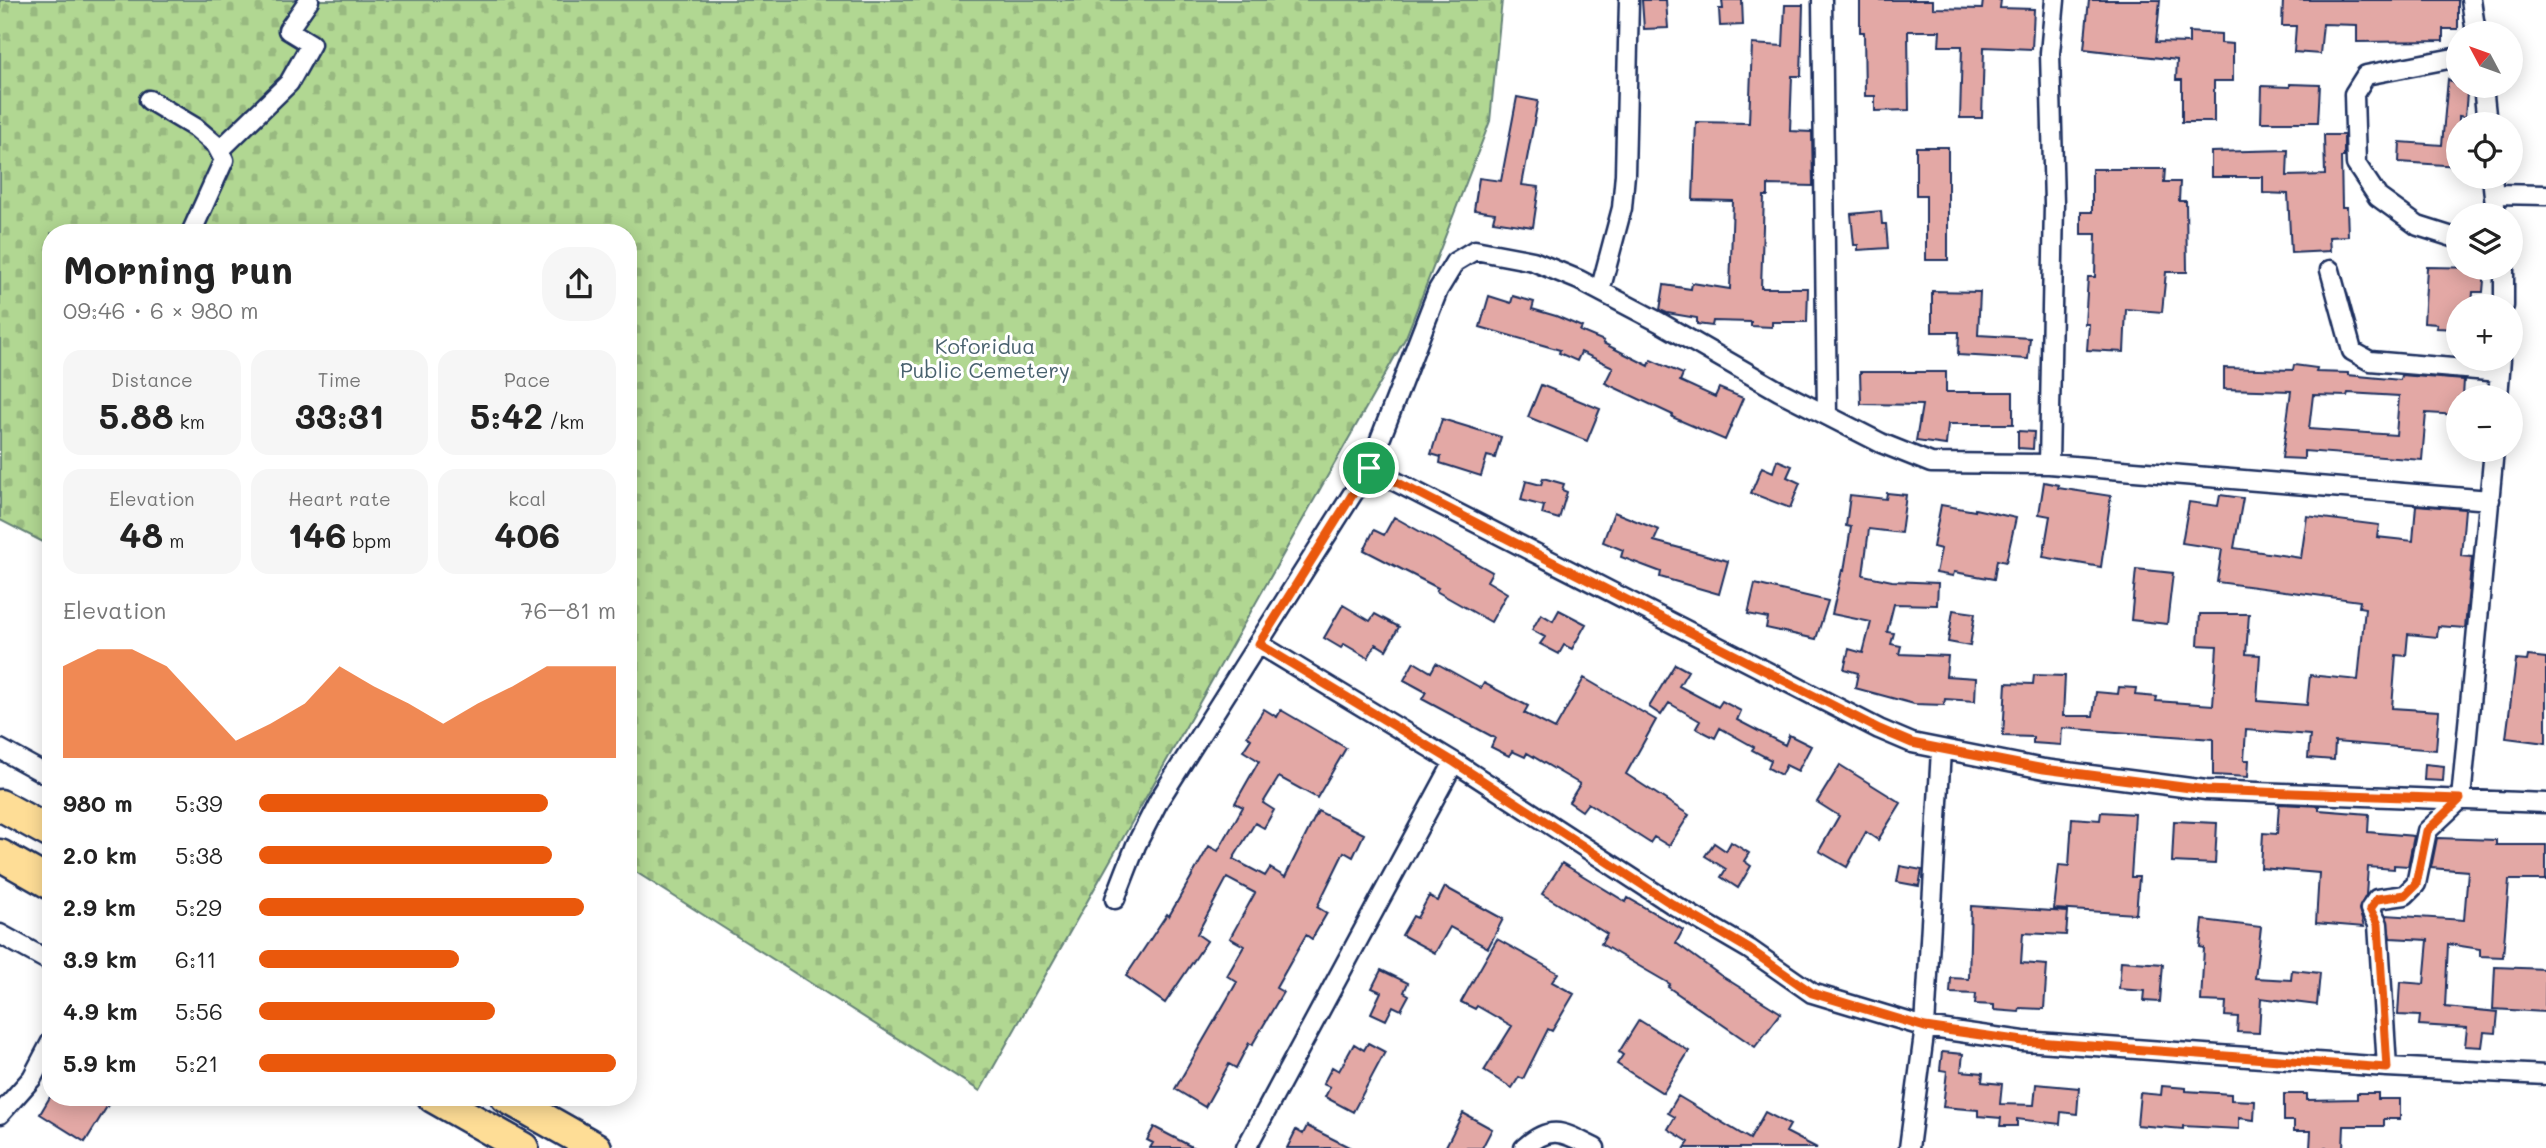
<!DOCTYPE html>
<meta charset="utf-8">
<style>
body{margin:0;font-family:Mali,sans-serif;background:#f6f6f6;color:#222;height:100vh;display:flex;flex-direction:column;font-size:26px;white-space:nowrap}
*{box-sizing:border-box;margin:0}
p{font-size:23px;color:#767676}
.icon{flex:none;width:38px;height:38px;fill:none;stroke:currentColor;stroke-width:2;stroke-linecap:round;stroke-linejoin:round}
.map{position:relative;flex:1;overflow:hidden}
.details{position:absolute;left:42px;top:224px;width:595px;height:882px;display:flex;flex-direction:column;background:#fff;border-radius:28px;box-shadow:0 4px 18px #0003}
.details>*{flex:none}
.needle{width:46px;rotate:311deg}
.tools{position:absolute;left:2446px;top:21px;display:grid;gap:14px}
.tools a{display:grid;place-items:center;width:77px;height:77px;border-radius:50%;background:#fff;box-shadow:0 4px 18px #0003;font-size:35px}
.pin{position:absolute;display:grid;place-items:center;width:60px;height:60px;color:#fff;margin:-30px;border:4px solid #fff;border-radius:50%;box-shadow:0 2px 7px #0007}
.round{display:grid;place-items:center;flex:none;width:74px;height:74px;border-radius:28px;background:#f6f6f6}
.headline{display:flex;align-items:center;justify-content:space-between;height:119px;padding:0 21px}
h1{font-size:38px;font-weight:800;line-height:52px}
.stats{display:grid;grid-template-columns:repeat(3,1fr);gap:10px;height:119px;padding:7px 21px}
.stats div{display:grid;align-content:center;border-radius:18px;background:#f6f6f6;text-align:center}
.stats b{font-size:35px;font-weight:800}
.stats small{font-size:19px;font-weight:400}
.stats p{font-size:19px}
.chart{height:196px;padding:14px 21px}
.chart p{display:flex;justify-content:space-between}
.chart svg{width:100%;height:126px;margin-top:7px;fill:#ea580c;opacity:.7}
ul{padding:0 21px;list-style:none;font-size:23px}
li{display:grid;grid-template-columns:112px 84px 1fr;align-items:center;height:52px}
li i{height:18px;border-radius:9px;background:#ea580c}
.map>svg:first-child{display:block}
.cemetery{fill:url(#cemetery-stones);stroke:#668378;stroke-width:2}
.building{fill:#e3a8a5;stroke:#1b2f5e;stroke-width:2;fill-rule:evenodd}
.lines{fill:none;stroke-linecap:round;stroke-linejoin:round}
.minor-casing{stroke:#1b2f5e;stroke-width:23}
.trunk-casing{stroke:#1b2f5e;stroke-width:35}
.minor{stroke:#fff;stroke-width:18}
.trunk{stroke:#fedd96;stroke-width:30}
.route-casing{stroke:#fff;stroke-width:14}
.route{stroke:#ea580c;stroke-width:9}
.labels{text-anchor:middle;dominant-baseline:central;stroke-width:6;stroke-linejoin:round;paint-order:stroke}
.park-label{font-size:21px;fill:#48616e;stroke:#fff}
</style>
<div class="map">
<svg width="2546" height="1148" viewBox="0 0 2546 1148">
<defs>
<pattern id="cemetery-stones" width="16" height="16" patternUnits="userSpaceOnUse" patternTransform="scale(1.75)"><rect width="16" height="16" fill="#b1d792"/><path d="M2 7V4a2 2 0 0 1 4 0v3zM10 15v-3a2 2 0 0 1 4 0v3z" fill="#98b980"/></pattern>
</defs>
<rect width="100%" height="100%" fill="#fff"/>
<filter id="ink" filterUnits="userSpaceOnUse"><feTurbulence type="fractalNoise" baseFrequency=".0143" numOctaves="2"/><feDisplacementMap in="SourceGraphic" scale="14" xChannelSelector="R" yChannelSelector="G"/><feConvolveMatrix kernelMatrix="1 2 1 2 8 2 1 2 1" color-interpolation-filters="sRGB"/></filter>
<g filter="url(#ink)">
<!-- cemetery -->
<path class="cemetery" d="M0,0H1502L1490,121L1406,337L980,1091L628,867V233H51V546L0,520Z"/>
<!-- building -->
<path class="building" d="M1642,0H1666L1668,28L1644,29Z
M1722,0H1742L1743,25L1720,26L1719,9H1723Z
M1860,0H1933V8L1982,9L1983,0H2001L2000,8L2034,9L2032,49L1984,47L1982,118H1960L1962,46H1939L1940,31H1908L1909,110L1875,111V96H1865L1864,32H1860Z
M2089,0H2160L2156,42L2189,43V32L2221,34V43L2233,44V81H2214V122H2182V80H2176L2177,60L2084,49Z
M2283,0H2458V29H2443V41L2357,42V25L2323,24L2320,54L2294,52L2296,26H2282Z
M1785,5H1803L1801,76H1792L1790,131L1812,132L1813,186L1768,185V196H1764L1761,288H1808L1807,322H1772V327L1751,326V322L1713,321L1712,326L1697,324V318L1667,313L1660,310L1664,285L1691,289L1692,283L1730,289L1733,201L1693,200L1696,122L1749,123L1752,44L1783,46Z
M2448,79L2467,93L2465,117L2459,116V166L2399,162L2400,142L2442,145Z
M2290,84L2320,85L2318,122H2261L2262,86L2290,87Z
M1517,97L1538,101L1522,185L1539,187L1533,227L1493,221L1495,213L1474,210L1479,178L1501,181Z
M2324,135H2344V157H2341L2342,207H2347L2348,236L2329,237L2330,251L2291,253L2288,194L2263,193V177H2211V152L2288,150L2287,176L2325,175Z
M1916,147H1948V260H1926V195H1916Z
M2092,169H2165L2164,182H2180L2179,201H2186L2187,272H2166L2162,312L2126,309L2124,352L2087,350L2089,324H2085L2088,277H2095L2096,234H2081V212H2092Z
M1881,211L1882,224H1886L1888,248L1858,250V245H1854L1851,214Z
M2427,267L2485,268L2483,292H2473L2472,306H2459V329L2436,328L2437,324L2424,323Z
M1932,291L1980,292L1978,335L2030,338L2028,359L1958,355L1959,332H1932Z
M1489,296L1511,303L1513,296L1534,302L1532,309L1556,316L1582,327L1580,331L1604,341L1603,343L1649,366L1651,360L1683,374L1680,381L1715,397L1719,388L1743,398L1725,440L1672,417L1673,415L1605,383L1613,367L1581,352L1577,361L1559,353L1560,350L1480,327Z
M2294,365L2317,368L2316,372L2348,373V375L2400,380L2401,375L2464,380L2463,397H2459V415L2426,413L2422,460L2304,451V459L2282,458L2291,391L2224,389V368L2293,370ZM2348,393L2399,396L2396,435L2309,429L2313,395L2347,396Z
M1860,372H1946V392H2013V424H1948L1946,445L1916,441L1922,405L1861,404Z
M1541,385L1600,409L1587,441L1528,417Z
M1442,419L1501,437L1495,458L1487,456L1481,476L1440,463L1441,457L1431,454Z
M2018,431L2034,432L2033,449L2018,448Z
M1777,460L1792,466L1787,477L1800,483L1790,508L1751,493L1762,467L1773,472Z
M1543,478L1564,484L1562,490L1567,492L1559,519L1542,514L1544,506L1521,500L1526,481L1541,485Z
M2044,482L2059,485L2058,488L2111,496L2101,567L2043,557L2050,516L2039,514Z
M1887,493L1906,495L1901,533L1869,529L1863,575L1892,581L1938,583L1937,605L1894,604L1887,632L1894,633L1891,644L1901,646L1899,654L1948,656L1946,676L1976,678L1975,701L1945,699L1944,705L1914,704L1855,688L1858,673L1844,669L1849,649L1863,653L1871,622L1832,614L1842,570L1844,571L1851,527L1846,526L1850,495L1886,499Z
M2220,495L2243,498L2234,548L2301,558L2307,516L2379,525L2377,537L2413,541L2416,505L2465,509L2461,556L2472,557L2465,628L2438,626L2437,637L2408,634L2406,656L2396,655L2392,708L2439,711L2436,750L2335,742L2334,760L2308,758L2310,735L2246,730L2244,760H2249L2248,777L2213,775V739L2062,728L2061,745L2033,743V737L2003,736L2006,683L2033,684L2034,675L2065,676L2063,716H2093L2096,692L2118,694L2119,687L2136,688L2135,695L2157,697L2156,701L2213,705L2217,646L2198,645L2200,614H2249L2246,654L2260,655L2257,701L2307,705L2310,675L2358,680L2365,608L2359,607L2360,601L2217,582L2222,549L2182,543L2189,502L2218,506Z
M1941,505L1975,511V509L2016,518L2006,562L1997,560L1994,579L1954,572L1953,576L1936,573L1941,549L1933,547Z
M1614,512L1659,530L1654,541L1728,561L1719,594L1660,577L1661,572L1621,557L1623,550L1603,542Z
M1394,517L1492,572L1487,581L1507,593L1491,622L1436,591L1438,588L1364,550L1374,530L1384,535Z
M2136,569L2173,573L2167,624L2131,620Z
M1755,584L1828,601L1816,639L1766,628L1768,618L1748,614Z
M1343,605L1370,621L1375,614L1399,627L1386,650L1376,644L1368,658L1344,644L1341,648L1324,638Z
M1559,610L1586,624L1572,649L1564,645L1559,654L1540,644L1545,637L1532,630L1541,614L1553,621Z
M1953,610L1975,613L1970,646L1948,642Z
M2528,656L2546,658V743L2506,738L2516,660L2527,661Z
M1414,662L1431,672L1436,663L1481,688L1484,683L1528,706L1524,713L1555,729L1584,678L1656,720L1626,774L1689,815L1669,846L1654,837L1650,843L1588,803L1582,811L1569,802L1580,784L1527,753L1525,757L1512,751L1509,756L1491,747L1495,738L1422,699L1426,692L1404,680Z
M1675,664L1688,671L1679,686L1718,707L1722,701L1741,711L1737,720L1785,745L1789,735L1811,746L1798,771L1786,765L1781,775L1768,768L1771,760L1752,750L1754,747L1720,728L1715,738L1696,728L1700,721L1669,703L1661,715L1649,707Z
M1264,709L1277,717L1281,710L1346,748L1317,798L1279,777L1263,803L1274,810L1264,828L1255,823L1233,859L1265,876L1270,868L1285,877L1318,811L1364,834L1353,857L1344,852L1317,907L1327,913L1312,939L1306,935L1276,988L1283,992L1252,1045L1249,1043L1236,1068L1229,1064L1205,1107L1175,1089L1237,982L1227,976L1244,946L1230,938L1255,893L1227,878L1197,934L1207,941L1165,1003L1126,976L1167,914L1169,916L1209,846L1218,851L1243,807L1235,803L1259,761L1243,751L1251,739L1247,736Z
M2425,764L2444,766L2443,781L2424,780Z
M1840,765L1901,803L1878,840L1866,832L1847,867L1819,851L1839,816L1817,802Z
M2279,804L2319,806V810L2369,814L2368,832L2414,836L2408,866L2394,865V869L2368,867L2366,895L2359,909L2364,927L2316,923L2319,873L2261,868L2263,833L2277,834Z
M2101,812L2135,814L2131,877H2139L2136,914L2054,909L2059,865L2069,866L2072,818L2100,820Z
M2174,821L2217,823L2215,864L2172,862Z
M2437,838L2496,840V845H2546V880H2509L2503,957L2480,956V949L2448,944L2445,1007L2498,1012L2496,1033L2484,1032L2482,1047L2465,1046L2467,1028L2419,1025L2420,1016L2398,1015L2400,982L2424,984L2428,940L2390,938L2386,915L2464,920L2468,871L2431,868Z
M1731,842L1749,853L1744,861L1751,866L1738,888L1721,877L1726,869L1705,856L1714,843L1726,851Z
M1562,863L1626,902L1628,898L1683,930L1676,943L1720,975L1781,1013L1755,1047L1668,987L1670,984L1601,944L1607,934L1542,894Z
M1900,866L1922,870L1919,886L1897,882Z
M1445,887L1503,919L1488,948L1450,927L1435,953L1402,935L1413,916L1417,918L1429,896L1438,901Z
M1971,906L2068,912L2066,935L2023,933L2021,963L2047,965L2044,1009L2020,1008L2019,1012L1994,1010V1005L1975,1004L1976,994L1950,993L1951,978L1969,979Z
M2203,920L2261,927L2255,978L2291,980L2292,970L2320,973L2317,1005L2261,998L2259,1033L2237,1032L2238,1017L2225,1016L2226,1002L2201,1001L2204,948L2200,947Z
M1497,939L1558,973L1552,982L1574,994L1552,1031L1548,1029L1523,1079L1519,1077L1512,1088L1484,1071L1512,1026L1477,1006L1475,1009L1461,1002Z
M2121,961L2163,964L2160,1002L2144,1001L2145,991L2119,989Z
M2495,967L2546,969L2545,1012L2493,1009Z
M1381,970L1408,983L1404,992L1409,995L1401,1010L1393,1006L1386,1020L1371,1013L1381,992L1372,988Z
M1639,1020L1689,1051L1663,1093L1617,1064L1623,1055L1619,1052Z
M1368,1043L1385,1052L1353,1112L1325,1097L1330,1087L1323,1084L1332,1067L1339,1071L1354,1044L1364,1050Z
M1942,1052L1963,1054L1961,1071L1983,1073L1982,1082L2002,1084L2000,1104L2034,1105L2036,1084L2079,1088L2077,1114L2061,1112L2060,1124L2017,1119V1126H2000L2001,1118L1978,1116V1110L1943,1107L1947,1071L1940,1070Z
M2162,1086L2186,1088V1091L2231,1094V1100L2255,1101L2254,1120L2239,1118V1129L2183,1126V1129L2137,1125L2140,1093L2161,1095Z
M2357,1093H2378V1099H2400V1119H2384V1126H2344L2343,1148H2310L2311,1131H2294V1121H2284V1094H2307V1100L2357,1099Z
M1678,1096L1750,1139L1765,1112L1790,1125L1786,1132L1817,1148H1685L1689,1142L1668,1129L1675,1117L1668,1113Z
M50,1097H113L85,1142L40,1114Z
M1463,1113L1492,1129L1482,1148H1445Z
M1307,1126L1351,1148H1287L1296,1130L1303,1134Z
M1154,1127L1194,1148H1150L1153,1143L1147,1140Z"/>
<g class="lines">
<!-- minor casing -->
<g class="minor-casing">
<path id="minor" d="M1822,0L1827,415
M2471,0L2476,33
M2459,57L2366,75L2354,94L2356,164L2378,197L2418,226L2459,239
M2483,86L2487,124
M149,100L196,128L216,145L224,160L191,233
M219,151L289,83L311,44L288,30L309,0
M2492,177L2496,215
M2494,194L2546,195
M2330,270L2352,351L2370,361L2500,372
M1600,291L1622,208L1625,174L1629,0
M2504,306V268
M2498,397L2501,359
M2049,464L2054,204L2050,53L2055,0
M1369,468L1879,729L1912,743L2044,769L2206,790L2546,803
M1259,644L1454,762L1672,904L1749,949L1812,993L1925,1027L2023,1041L2387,1067L2546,1075
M0,749L51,777
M1115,899L1136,845L1159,800L1369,468L1438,290L1455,262L1475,250L1533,261L1579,280L1659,322L1779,391L1881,443L1931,463L2049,464L2490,500
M0,934L51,962
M2387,1067L2378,924L2370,909L2377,899L2405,895L2416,884L2427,831L2461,799L2494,450
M0,1114L32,1078L51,1042
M1246,1148L1454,762
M1524,1148C1552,1123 1564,1133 1595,1148
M1909,1148L1925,1027L1941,750"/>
</g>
<!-- trunk casing -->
<g class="trunk-casing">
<path id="trunk" d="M0,805L51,833
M0,855L51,884
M433,1097L523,1148
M506,1097L596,1148"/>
</g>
<!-- minor -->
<use href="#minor" class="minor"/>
<!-- trunk -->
<use href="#trunk" class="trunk"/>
</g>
</g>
<g class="lines" filter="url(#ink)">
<!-- route casing -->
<g class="route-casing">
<path id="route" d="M1369,468L1879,729L1912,743L2044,769L2206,790L2460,799L2427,831L2416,884L2405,895L2377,899L2370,909L2378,924L2387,1068L2023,1041L1925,1027L1812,993L1749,949L1672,904L1454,762L1259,644Z"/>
</g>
<!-- route -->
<use href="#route" class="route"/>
</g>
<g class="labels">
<!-- park labels -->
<g class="park-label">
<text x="985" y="345">Koforidua<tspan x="985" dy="24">Public Cemetery</tspan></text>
</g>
</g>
</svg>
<div class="tools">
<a><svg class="needle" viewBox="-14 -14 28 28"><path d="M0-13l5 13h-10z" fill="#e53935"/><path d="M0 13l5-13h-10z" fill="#767676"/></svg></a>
<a><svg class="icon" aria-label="locate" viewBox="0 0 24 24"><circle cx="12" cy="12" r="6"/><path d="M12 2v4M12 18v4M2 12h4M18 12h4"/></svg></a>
<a><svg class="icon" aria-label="layers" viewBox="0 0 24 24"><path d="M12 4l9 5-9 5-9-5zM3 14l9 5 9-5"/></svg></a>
<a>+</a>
<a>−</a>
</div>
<div class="pin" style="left:1369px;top:468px;background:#1e9e55"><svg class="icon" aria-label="arrive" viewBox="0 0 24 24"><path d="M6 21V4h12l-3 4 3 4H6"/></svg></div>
<section class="details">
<div class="headline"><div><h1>Morning run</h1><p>09:46 · 6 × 980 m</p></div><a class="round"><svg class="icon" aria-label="share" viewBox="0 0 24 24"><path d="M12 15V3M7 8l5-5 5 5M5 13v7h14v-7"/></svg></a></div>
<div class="stats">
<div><p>Distance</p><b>5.88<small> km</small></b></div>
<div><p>Time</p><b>33:31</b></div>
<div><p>Pace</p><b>5:42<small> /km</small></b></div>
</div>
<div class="stats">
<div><p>Elevation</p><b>48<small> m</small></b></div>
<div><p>Heart rate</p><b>146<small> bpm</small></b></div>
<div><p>kcal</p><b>406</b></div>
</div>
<div class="chart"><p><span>Elevation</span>76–81 m</p>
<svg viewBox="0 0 160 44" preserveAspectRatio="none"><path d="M0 44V12L10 6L20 6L30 12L40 25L50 38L60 32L70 25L80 12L90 19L100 25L110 32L120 25L130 19L140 12L150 12L160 12V44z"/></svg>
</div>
<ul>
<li><b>980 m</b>5:39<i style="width:81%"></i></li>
<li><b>2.0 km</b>5:38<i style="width:82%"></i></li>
<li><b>2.9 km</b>5:29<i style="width:91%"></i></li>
<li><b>3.9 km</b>6:11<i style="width:56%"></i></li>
<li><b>4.9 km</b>5:56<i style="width:66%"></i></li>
<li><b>5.9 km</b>5:21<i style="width:100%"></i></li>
</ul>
</section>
</div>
